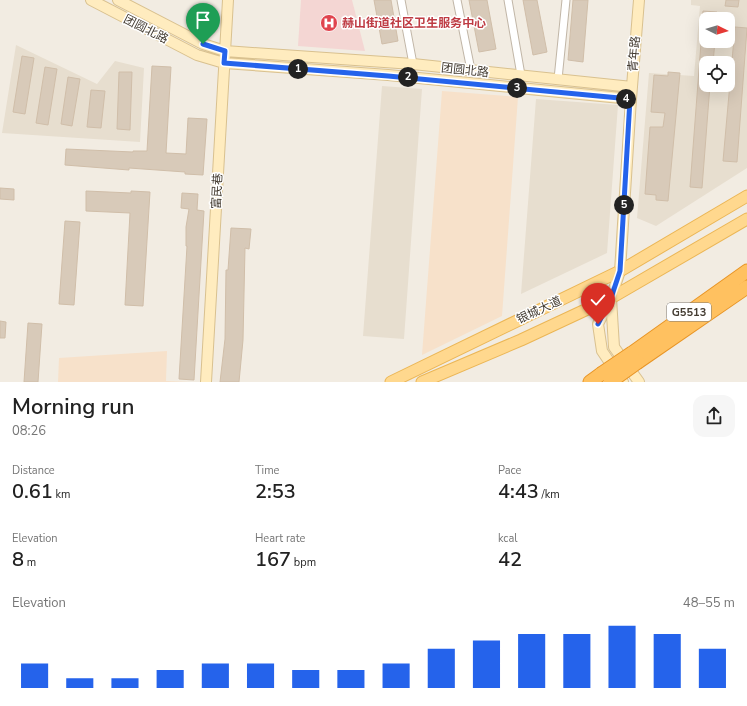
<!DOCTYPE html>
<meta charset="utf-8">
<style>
body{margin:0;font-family:"Nunito Sans","Noto Sans SC",sans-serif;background:#f6f6f6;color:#222;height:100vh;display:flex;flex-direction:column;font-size:15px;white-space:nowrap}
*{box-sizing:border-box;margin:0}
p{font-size:13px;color:#767676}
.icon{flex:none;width:22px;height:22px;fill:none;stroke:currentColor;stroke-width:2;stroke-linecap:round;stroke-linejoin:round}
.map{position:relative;height:382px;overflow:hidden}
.sheet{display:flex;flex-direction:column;background:#fff;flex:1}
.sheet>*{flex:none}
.needle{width:26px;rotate:95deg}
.controls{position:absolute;left:699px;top:12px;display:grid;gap:8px}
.controls a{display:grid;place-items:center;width:36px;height:36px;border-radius:8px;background:#fff;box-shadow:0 4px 16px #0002;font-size:20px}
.pin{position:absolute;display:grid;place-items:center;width:34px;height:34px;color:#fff;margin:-41px -17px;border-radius:50% 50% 50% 0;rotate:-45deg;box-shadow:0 0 4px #0007}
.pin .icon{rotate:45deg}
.km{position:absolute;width:20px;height:20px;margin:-10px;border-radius:50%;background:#222;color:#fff;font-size:11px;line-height:20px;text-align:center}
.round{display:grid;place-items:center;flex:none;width:42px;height:42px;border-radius:12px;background:#f6f6f6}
.head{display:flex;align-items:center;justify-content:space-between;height:68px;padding:0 12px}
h1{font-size:22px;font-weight:600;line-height:30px}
.stats{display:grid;grid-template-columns:repeat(3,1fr);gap:6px;height:68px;padding:4px 12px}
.stats div{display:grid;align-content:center}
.stats b{font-size:20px;font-weight:600}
.stats small{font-size:11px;font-weight:400}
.stats p{font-size:11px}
.chart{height:112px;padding:8px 12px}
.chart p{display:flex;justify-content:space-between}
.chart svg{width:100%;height:72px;margin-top:4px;stroke:#2563eb;stroke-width:6}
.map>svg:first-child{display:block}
.residential{fill:#e7decf;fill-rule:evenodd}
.commercial{fill:#f7e1ca}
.medical{fill:#f4d6d3}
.building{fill:#d8cab9;stroke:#d0bea9}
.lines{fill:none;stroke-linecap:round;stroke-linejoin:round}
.street-casing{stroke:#c1b6a7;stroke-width:9}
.secondary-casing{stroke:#d9c18f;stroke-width:12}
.primary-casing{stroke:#ebb656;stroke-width:13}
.highway-casing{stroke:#e89526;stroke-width:15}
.street{stroke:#fff;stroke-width:7}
.secondary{stroke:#ffecbf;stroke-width:10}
.primary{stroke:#ffd88e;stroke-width:11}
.highway{stroke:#ffc160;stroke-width:13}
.highway-bridge-casing{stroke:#e89526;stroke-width:15;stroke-linecap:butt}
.highway-bridge{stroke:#ffc160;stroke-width:13}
.route-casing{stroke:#fff;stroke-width:8}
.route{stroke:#2563eb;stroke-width:5}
.labels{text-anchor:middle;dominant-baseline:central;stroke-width:3;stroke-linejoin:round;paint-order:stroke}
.shield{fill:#fff;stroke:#7c7670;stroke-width:1}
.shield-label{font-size:11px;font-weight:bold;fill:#443c32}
.health-label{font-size:12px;font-weight:bold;fill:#be3a42;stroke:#fff;text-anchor:start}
.street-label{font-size:12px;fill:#443c32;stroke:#fff}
</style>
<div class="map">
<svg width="747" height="382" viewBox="0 0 747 382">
<rect width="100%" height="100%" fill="#f2ece2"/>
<!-- residential -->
<path class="residential" d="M691,0H747V168L656,226L637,218L649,73L694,76L700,6L691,5ZM706,19H728V41H706ZM706,63H728V85H706Z
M16,45L97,84L115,61L144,68L140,142L2,133Z
M382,86L422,89L404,339L363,336Z
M536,99L618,105L607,253L521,294Z"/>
<!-- commercial -->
<path class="commercial" d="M442,91L518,97L502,316L422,355Z
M167,351L166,381L190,382H58L59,358Z"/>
<!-- medical -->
<path class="medical" d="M301,0H352L365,51L298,46Z"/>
<!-- building -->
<path class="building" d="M374,0H391L398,41L382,44Z
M469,0H487L496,49L479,52Z
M523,0H537L547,52L533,55Z
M573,0H588L583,62L568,60Z
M726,0H739L738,7L725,6Z
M703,11L717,12V19H702Z
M735,27L747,28L737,162L723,161Z
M702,30H706V41H715L713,63H706V85H710L702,188L690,187Z
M22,56L34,58L25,114L13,112Z
M152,66L171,67L166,153L186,154L188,118L207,119L203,175L185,174V172L129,168V170L65,165L66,149L133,152V151H147Z
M45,67L57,69L48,125L36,123Z
M119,72H132L130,130L117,129Z
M668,72L680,73L668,201L656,200V195L645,194L650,127H663L665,113L651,112L654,75L668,76Z
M68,77L80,79L72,126L61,124Z
M91,90L105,91L101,128L87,127Z
M0,188L14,189V200L0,199Z
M86,191L131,193V191L150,192L143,306L125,305L130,213L86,211Z
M182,193L198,194L197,210L204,211L194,380L179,379L187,246H186V227L189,209L181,208Z
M65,221L80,222L74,305L59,304Z
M231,228L251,229L249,249L245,248L243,340L239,382H220L225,339L226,270H228Z
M0,321L6,322L5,338H0Z
M28,323L42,324L38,382H24Z"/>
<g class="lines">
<!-- street casing -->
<g class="street-casing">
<path id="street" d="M401,0L413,64
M457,0L471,70
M508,0L521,75
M558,79L566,0"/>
</g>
<!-- secondary casing -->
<g class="secondary-casing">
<path id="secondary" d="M91,0L197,55L224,63L388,75L631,99
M118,0L203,44L225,51L413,64L632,87
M611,298L620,271L631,99L639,0
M206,382L228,0
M623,382L602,351L598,324L611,298L614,347L639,382"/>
</g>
<!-- primary casing -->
<g class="primary-casing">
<path id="primary" d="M391,382L620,271L747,196
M422,382L521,340L611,298L747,219"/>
</g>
<!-- highway casing -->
<g class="highway-casing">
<path id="highway" d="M632,353L747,271
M638,362L747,287
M590,382L601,374"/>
</g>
<!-- street -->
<use href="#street" class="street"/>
<!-- secondary -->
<use href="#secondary" class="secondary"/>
<!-- primary -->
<use href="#primary" class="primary"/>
<!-- highway -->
<use href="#highway" class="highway"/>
<!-- highway-bridge casing -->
<g class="highway-bridge-casing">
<path id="highway-bridge" d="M601,374L632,353
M610,382L638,362"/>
</g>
<!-- highway-bridge -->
<use href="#highway-bridge" class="highway-bridge"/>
</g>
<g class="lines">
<!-- route casing -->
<g class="route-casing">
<path id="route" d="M203,44L225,51L224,63L388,76L630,99L620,271L611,298L598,324"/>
</g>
<!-- route -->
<use href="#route" class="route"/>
</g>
<!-- icons -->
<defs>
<g id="hospital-disc" transform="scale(0.9)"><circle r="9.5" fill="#e0444e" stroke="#fff"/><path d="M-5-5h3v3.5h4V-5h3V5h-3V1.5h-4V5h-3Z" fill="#fff"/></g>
</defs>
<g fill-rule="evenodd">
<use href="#hospital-disc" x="329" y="23"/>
</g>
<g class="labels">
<!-- shield labels -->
<rect class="shield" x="667" y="303" width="44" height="18" rx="3"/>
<g class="shield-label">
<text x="689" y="312">G5513</text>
</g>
<!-- health labels -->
<g class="health-label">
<text x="342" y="23">赫山街道社区卫生服务中心</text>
</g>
<!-- street labels -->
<g class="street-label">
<text transform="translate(146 29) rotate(27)">团圆北路</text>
<text transform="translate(634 54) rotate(-85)">青年路</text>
<text transform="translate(465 70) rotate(6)">团圆北路</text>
<text transform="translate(217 191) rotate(-87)">富民巷</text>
<text transform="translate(539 310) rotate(-25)">银城大道</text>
</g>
</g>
</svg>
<div class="controls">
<a><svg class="needle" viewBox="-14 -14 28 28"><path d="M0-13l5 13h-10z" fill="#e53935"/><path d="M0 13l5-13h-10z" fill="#767676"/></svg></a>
<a><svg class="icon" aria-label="locate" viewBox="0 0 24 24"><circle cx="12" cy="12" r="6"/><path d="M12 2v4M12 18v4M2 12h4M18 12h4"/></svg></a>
</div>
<div class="pin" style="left:203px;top:44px;background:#1e9e55"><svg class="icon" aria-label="arrive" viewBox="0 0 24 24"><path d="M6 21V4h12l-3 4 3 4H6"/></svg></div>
<div class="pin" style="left:598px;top:324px;background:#d93025"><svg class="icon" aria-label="check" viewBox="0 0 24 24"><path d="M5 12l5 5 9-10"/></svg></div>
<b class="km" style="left:298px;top:69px">1</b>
<b class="km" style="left:408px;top:77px">2</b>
<b class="km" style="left:517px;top:88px">3</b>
<b class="km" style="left:626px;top:99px">4</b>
<b class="km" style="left:624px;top:205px">5</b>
</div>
<section class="sheet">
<div class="head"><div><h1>Morning run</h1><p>08:26</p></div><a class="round"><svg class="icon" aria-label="share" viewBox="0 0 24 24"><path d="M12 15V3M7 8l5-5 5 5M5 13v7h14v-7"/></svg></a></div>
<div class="stats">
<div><p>Distance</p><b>0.61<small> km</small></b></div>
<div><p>Time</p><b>2:53</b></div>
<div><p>Pace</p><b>4:43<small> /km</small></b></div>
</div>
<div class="stats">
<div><p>Elevation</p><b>8<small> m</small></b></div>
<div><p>Heart rate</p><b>167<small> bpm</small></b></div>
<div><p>kcal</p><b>42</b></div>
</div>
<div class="chart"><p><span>Elevation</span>48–55 m</p>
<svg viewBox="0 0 160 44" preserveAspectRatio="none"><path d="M5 44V29M15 44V38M25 44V38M35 44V33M45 44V29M55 44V29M65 44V33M75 44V33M85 44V29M95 44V20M105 44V15M115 44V11M125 44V11M135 44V6M145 44V11M155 44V20"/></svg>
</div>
</section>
